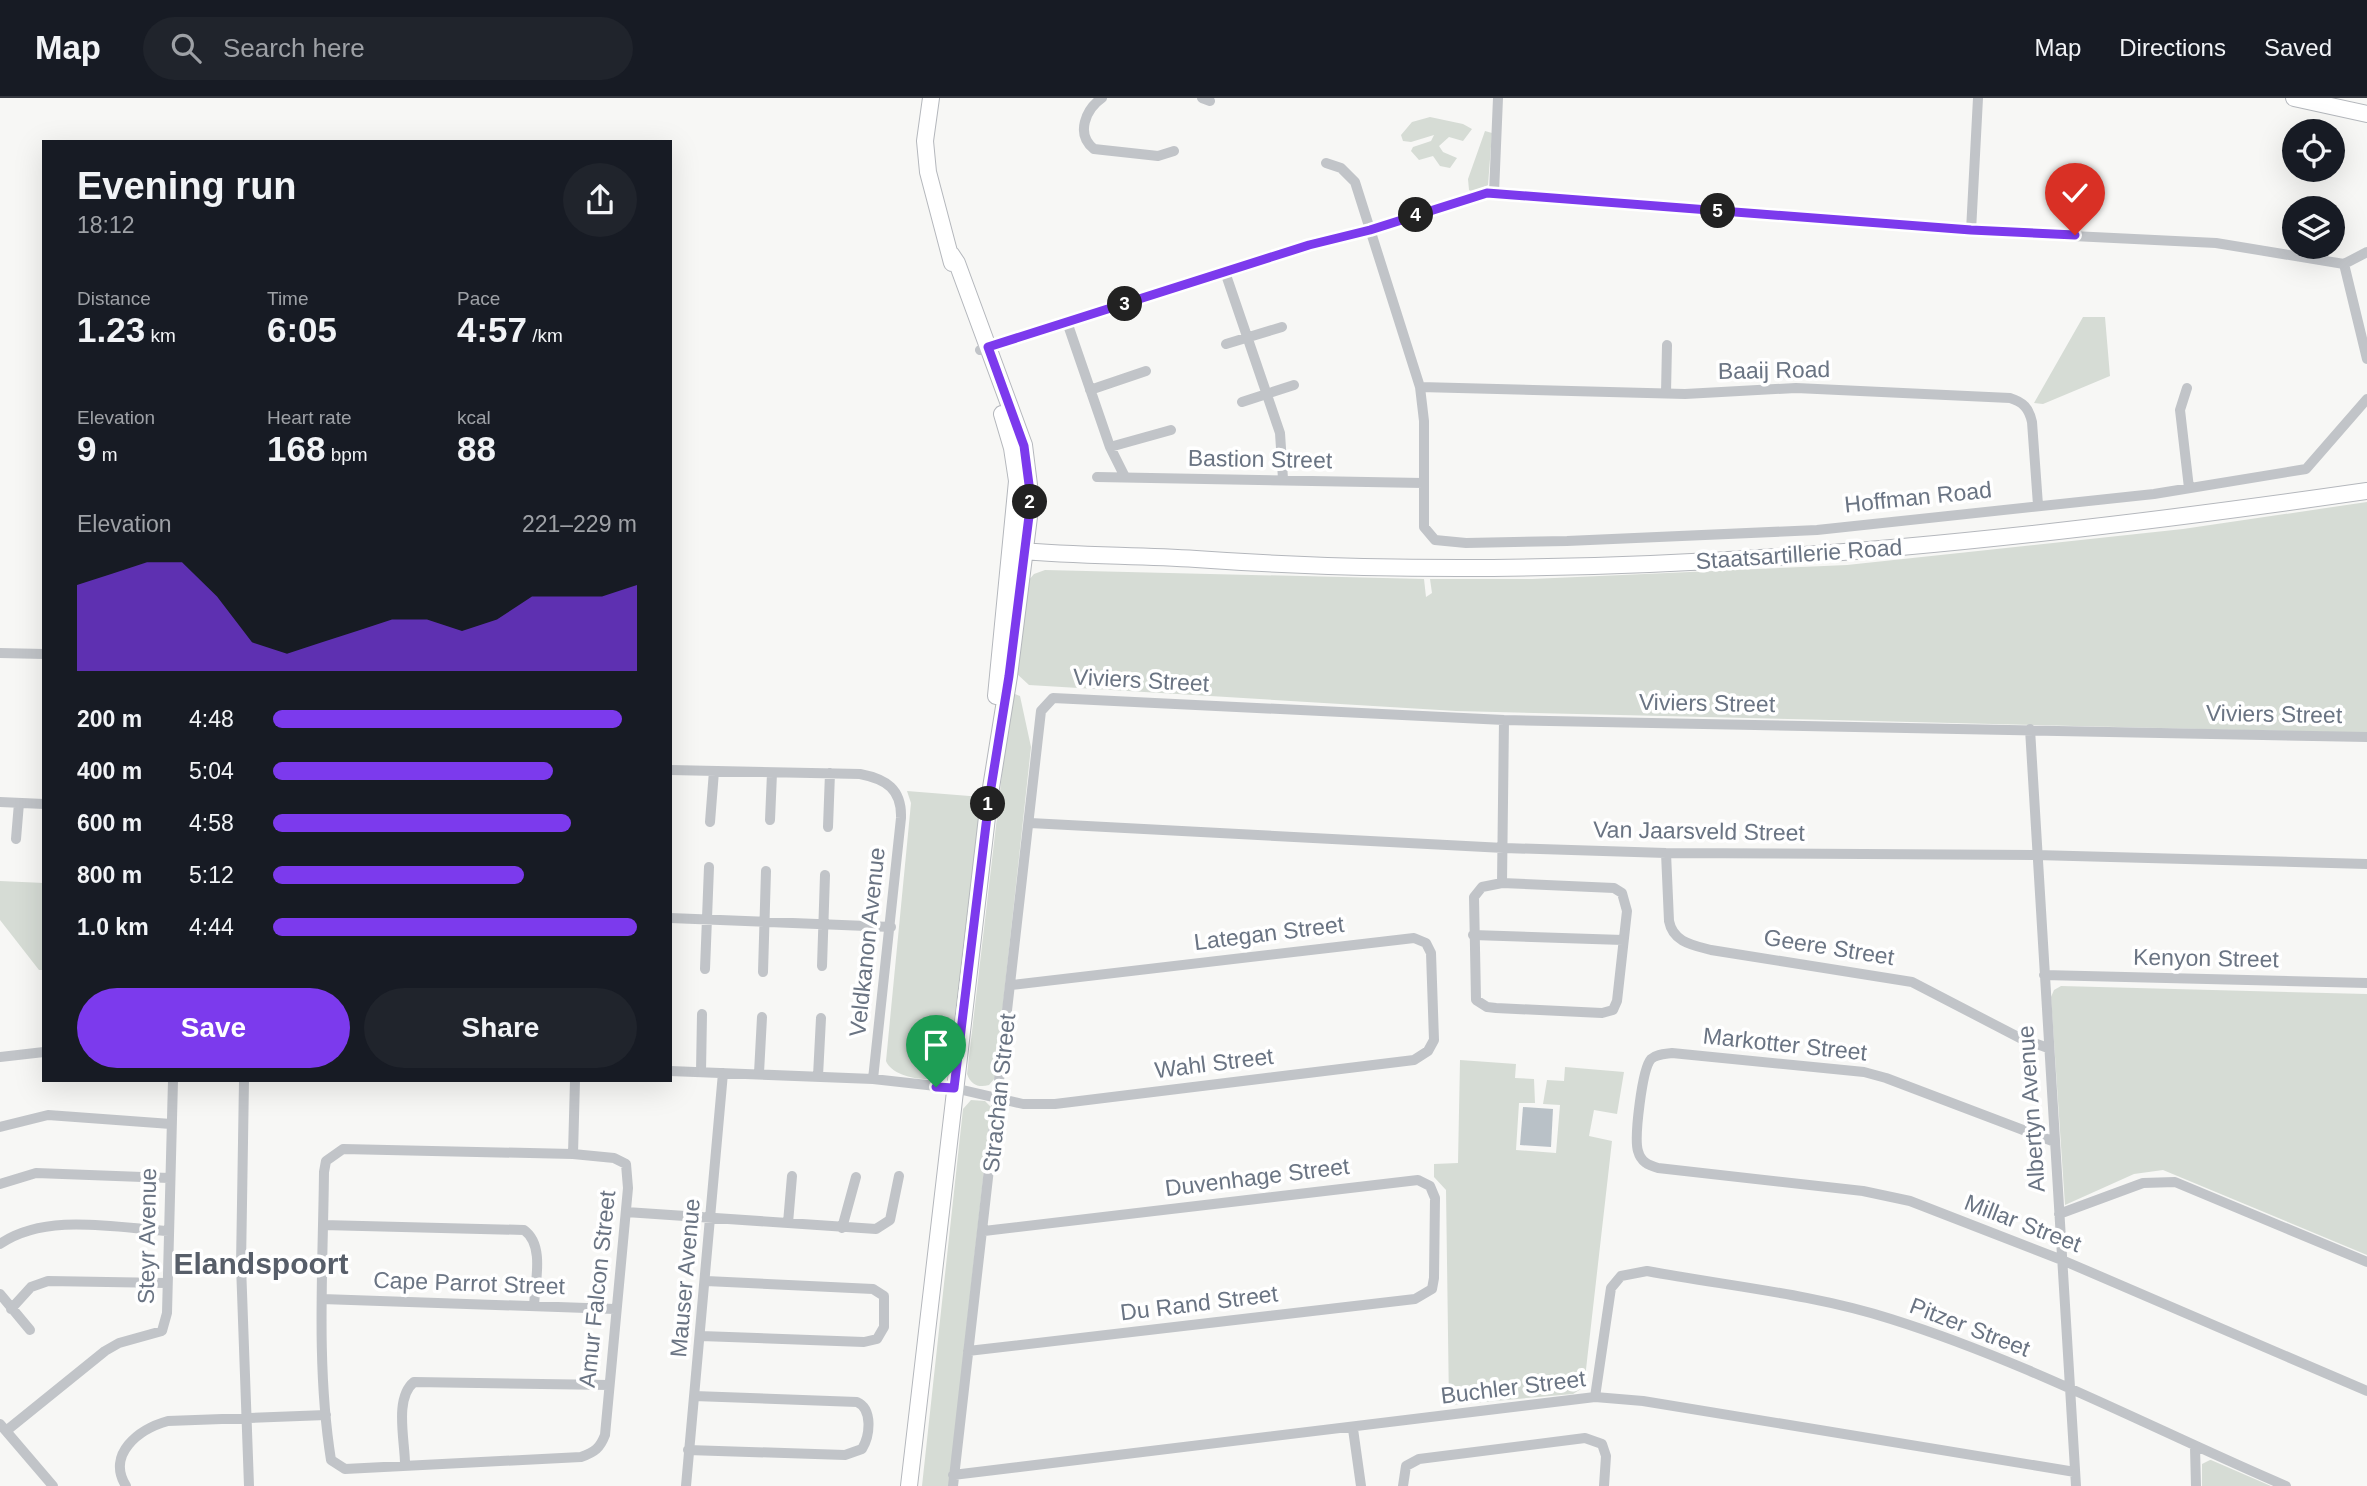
<!DOCTYPE html>
<meta charset="utf-8">
<style>
body{margin:0;font-family:Arial,sans-serif;background:#20242c;color:#f1f3f6;height:100vh;display:flex;flex-direction:column;font-size:26px;white-space:nowrap}
*{box-sizing:border-box;margin:0}
p{font-size:23px;color:#9ea1a6}
.icon{flex:none;width:38px;height:38px;fill:none;stroke:currentColor;stroke-width:2;stroke-linecap:round;stroke-linejoin:round}
.map{position:relative;flex:1;overflow:hidden}
.drawer{position:absolute;left:42px;top:42px;width:630px;height:942px;display:flex;flex-direction:column;background:#171b24;border-radius:0px;box-shadow:0 7px 28px #0002}
.drawer>*{flex:none}
.fabs{position:absolute;left:2282px;top:21px;display:grid;gap:14px}
.fabs a{display:grid;place-items:center;width:63px;height:63px;border-radius:50%;background:#171b24;box-shadow:0 7px 28px #0002;font-size:35px}
.pin{position:absolute;display:grid;place-items:center;width:60px;height:60px;color:#fff;margin:-72px -30px;border-radius:50% 50% 50% 0;rotate:-45deg;box-shadow:0 0 7px #0007}
.pin .icon{rotate:45deg}
.km{position:absolute;width:35px;height:35px;margin:-18px;border-radius:50%;background:#222;color:#fff;font-size:19px;line-height:35px;text-align:center}
.round{display:grid;place-items:center;flex:none;width:74px;height:74px;border-radius:37px;background:#20242c}
.headline{display:flex;align-items:center;justify-content:space-between;height:119px;padding:0 35px}
h1{font-size:38px;font-weight:800;line-height:52px}
.metrics{display:grid;grid-template-columns:repeat(3,1fr);gap:10px;height:119px;padding:7px 35px}
.metrics div{display:grid;align-content:center}
.metrics b{font-size:35px;font-weight:800}
.metrics small{font-size:19px;font-weight:400}
.metrics p{font-size:19px}
.chart{height:196px;padding:14px 35px}
.chart p{display:flex;justify-content:space-between}
.chart svg{width:100%;height:126px;margin-top:7px;fill:#7c3aed;opacity:.7}
.action{display:flex;gap:14px;margin-top:auto;padding:14px 35px}
.action a{flex:1;height:80px;border-radius:42px;background:#7c3aed;color:#fff;font-size:28px;font-weight:800;line-height:80px;text-align:center}
.action a+a{background:#20242c;color:#f1f3f6}
ul{padding:0 35px;list-style:none;font-size:23px}
li{display:grid;grid-template-columns:112px 84px 1fr;align-items:center;height:52px}
li i{height:18px;border-radius:9px;background:#7c3aed}
header{display:flex;align-items:center;gap:42px;box-sizing:border-box;height:98px;padding:0 35px;background:#171b24;border-bottom:2px solid #363941}
header strong{font-size:33px}
nav{display:flex;gap:38px;margin-inline-start:auto;font-size:24px}
.search{width:490px;height:63px;background:#20242c;display:flex;align-items:center;gap:18px;box-sizing:border-box;padding:0 24px;border-radius:38px;color:#9ea1a6;font-size:26px}
.map>svg:first-child{display:block}
.green{fill:#d6dcd5}
.water{fill:#b9c1c7}
.lines{fill:none;stroke-linecap:round;stroke-linejoin:round}
.secondary-casing{stroke:#b4b7bc;stroke-width:18}
.street{stroke:#c1c4c8;stroke-width:10}
.secondary{stroke:#fff;stroke-width:16}
.route-casing{stroke:#fff;stroke-width:14}
.route{stroke:#7c3aed;stroke-width:9}
.labels{text-anchor:middle;dominant-baseline:central;stroke-width:7;stroke-linejoin:round;paint-order:stroke}
.street-label{font-size:23px;fill:#6a7483;stroke:#fff}
.district-label{font-size:30px;font-weight:bold;fill:#575e69;stroke:#fff}
</style>
<header>
<strong>Map</strong>
<div class="search"><svg class="icon" aria-label="search" viewBox="0 0 24 24"><circle cx="10" cy="10" r="6"/><path d="M15 15l6 6"/></svg>Search here</div>
<nav><a>Map</a><a>Directions</a><a>Saved</a></nav>
</header>
<div class="map">
<svg width="2367" height="1388" viewBox="0 0 2367 1388">
<rect width="100%" height="100%" fill="#f7f7f5"/>
<!-- green -->
<path class="green" d="M1430,19L1463,26L1472,31L1463,43L1449,39L1439,48L1443,54L1457,60L1450,70L1440,68L1433,58L1419,62L1411,53L1413,49L1431,43L1434,37L1411,44L1403,43L1401,37L1412,24Z
M1485,33L1492,35L1488,87L1473,94L1469,92L1468,81Z
M2083,219H2105L2110,278L2043,306L2034,305Z
M2367,404V635L1456,613L1029,587L1016,575L1028,483L1034,476L1045,472L1424,481L1426,499L1432,495L1430,481H1532L1847,467L2183,431Z
M1015,596L1020,598L1031,649L995,980L989,987C979,990 971,987 967,976L1011,599Z
M907,693L982,699L950,976C935,986 893,981 886,963L911,705Z
M0,783L44,785V872H39L0,822Z
M2061,888L2367,896V1157L2163,1072L2134,1076L2065,1107L2051,899L2054,892Z
M1460,962L1516,966L1515,980L1534,981L1535,1005H1519L1516,1052L1556,1055L1560,1007L1543,1006L1547,982L1564,983L1565,969L1624,974L1617,1016L1594,1012L1589,1038L1612,1043L1584,1289L1573,1296L1449,1307L1446,1092L1434,1079V1066L1458,1065Z
M971,1002L985,1003L991,1009L949,1388H922L963,1011Z
M2210,1362H2211L2271,1388H2202V1366Z"/>
<!-- water -->
<path class="water" d="M1523,1009L1553,1011L1551,1049L1520,1047Z"/>
<g class="lines">
<!-- secondary casing -->
<g class="secondary-casing">
<path id="secondary" d="M931,0L925,43L928,74L952,165
M2294,0L2367,16
M1011,452C1073,458 1134,457 1196,461C1586,489 1980,449 2367,393
M996,598L1017,383L1012,350L1002,316
M909,1388L989,702L1009,578L1031,403L1024,347L957,165L951,156"/>
</g>
<!-- street -->
<path class="street" d="M1102,0C1086,11 1075,36 1094,51L1158,58L1174,53
M1202,0L1210,3
M1326,65L1341,70L1355,84L1420,289L1424,323V429L1435,442L1466,445L1567,443L1817,432L2154,396L2306,371L2367,301
M1494,95L1498,0
M1971,133L1978,0
M2344,166L2367,261
M1225,174L1280,335L1283,381
M1067,224L1110,349L1124,377
M1226,246L1282,229
M980,252L1309,147L1370,132L1487,95L1971,133L2216,145L2344,166L2367,154
M1420,289L1685,296L1796,290L2010,300C2023,304 2029,310 2032,324L2038,407
M2187,290L2180,312L2189,390
M1090,292L1146,273
M1666,295L1667,247
M1242,304L1294,287
M1110,349L1171,332
M1097,379L1423,385
M0,555L44,556
M2030,631L2076,1388
M670,672L860,676C886,681 902,691 901,720L873,981
M0,704L44,706
M770,722L772,675
M710,724L714,673
M1030,725L1504,750L1666,755L2036,757L2367,766
M828,729L830,675
M16,741L19,705
M1666,755L1669,823C1673,844 1692,847 1711,852L1912,884L2020,940L2048,950
M1502,785L1614,790L1622,795L1627,813L1617,903L1613,912L1602,915L1496,910L1487,909L1476,902L1474,799L1482,789Z
M1502,785L1504,622
M670,820L891,829
M1473,837L1623,842
M822,868L825,777
M705,871L709,769
M763,874L766,773
M2044,877L2367,885
M0,959L44,954
M670,973L873,981L954,990L1023,1006H1055L1414,962L1428,953L1434,942L1431,855L1426,845L1414,840L1011,887
M701,974L702,916
M759,975L762,919
M818,978L821,920
M244,982L241,1167L249,1388
M0,1029L48,1017L171,1026
M2055,1044L1886,980L1864,974L1672,955C1665,956 1656,956 1651,961C1642,971 1634,1040 1638,1053C1641,1064 1648,1067 1658,1070L1863,1093L1910,1103L2062,1162L2367,1293
M343,1051L573,1056L614,1060L626,1066L628,1090L605,1337C600,1350 595,1354 581,1359L345,1371L331,1362C316,1268 323,1169 324,1074L326,1063Z
M573,1056L575,982
M0,1086L36,1075L169,1080
M626,1114L876,1131L890,1122L899,1078
M2059,1116L2143,1085L2175,1084L2367,1164
M788,1125L792,1078
M323,1127L524,1132C545,1147 535,1184 534,1208
M842,1130L856,1079
M0,1146C46,1114 117,1130 169,1133
M0,1196L30,1232
M322,1201L615,1211
M11,1211L31,1189L48,1183L166,1185
M701,1238L864,1244L877,1241L884,1229V1198L873,1191L706,1183
M968,1253L1415,1201L1432,1191L1434,1180L1435,1100L1430,1088L1418,1082L984,1133
M1595,1299L1611,1190L1621,1178L1647,1173C1728,1188 1813,1196 1891,1221C2028,1264 2155,1332 2286,1388
M0,1326L53,1388
M1353,1331L1361,1388
M6,1333L105,1253L119,1245L162,1233L167,1215L173,982
M2195,1349L2196,1388
M688,1352L845,1357L862,1351C870,1338 873,1311 857,1304L694,1298
M405,1366C405,1343 394,1300 414,1284L609,1287
M953,1377L1595,1299L1643,1303L2075,1374
M126,1388C106,1356 139,1331 168,1323L326,1317
M686,1388L723,975
M953,1388L1041,613L1053,600L1504,622L2367,639
M1403,1388L1406,1368L1419,1361L1585,1340L1602,1346L1606,1358L1604,1388"/>
<!-- secondary -->
<use href="#secondary" class="secondary"/>
</g>
<g class="lines">
<!-- route casing -->
<g class="route-casing">
<path id="route" d="M936,989L954,990L989,702L1009,578L1031,402L1024,348L988,249L1309,147L1370,132L1487,95L1971,132L2075,137"/>
</g>
<!-- route -->
<use href="#route" class="route"/>
</g>
<g class="labels">
<!-- street labels -->
<g class="street-label">
<text transform="translate(1774 272) rotate(-1)">Baaij Road</text>
<text transform="translate(1260 361) rotate(1)">Bastion Street</text>
<text transform="translate(1918 399) rotate(-6)">Hoffman Road</text>
<text transform="translate(1799 456) rotate(-4)">Staatsartillerie Road</text>
<text transform="translate(1141 582) rotate(3)">Viviers Street</text>
<text transform="translate(1707 605) rotate(1)">Viviers Street</text>
<text transform="translate(2274 616) rotate(1)">Viviers Street</text>
<text transform="translate(1699 733) rotate(1)">Van Jaarsveld Street</text>
<text transform="translate(1269 835) rotate(-7)">Lategan Street</text>
<text transform="translate(867 844) rotate(-84)">Veldkanon Avenue</text>
<text transform="translate(1829 849) rotate(9)">Geere Street</text>
<text transform="translate(2206 860) rotate(1)">Kenyon Street</text>
<text transform="translate(1785 946) rotate(6)">Markotter Street</text>
<text transform="translate(1214 965) rotate(-7)">Wahl Street</text>
<text transform="translate(999 995) rotate(-84)">Strachan Street</text>
<text transform="translate(2031 1011) rotate(-94)">Albertyn Avenue</text>
<text transform="translate(1257 1079) rotate(-7)">Duvenhage Street</text>
<text transform="translate(2023 1125) rotate(21)">Millar Street</text>
<text transform="translate(147 1138) rotate(-89)">Steyr Avenue</text>
<text transform="translate(685 1180) rotate(-85)">Mauser Avenue</text>
<text transform="translate(469 1185) rotate(2)">Cape Parrot Street</text>
<text transform="translate(597 1191) rotate(-84)">Amur Falcon Street</text>
<text transform="translate(1199 1205) rotate(-7)">Du Rand Street</text>
<text transform="translate(1970 1229) rotate(21)">Pitzer Street</text>
<text transform="translate(1513 1289) rotate(-7)">Buchler Street</text>
</g>
<!-- district labels -->
<g class="district-label">
<text x="261" y="1165">Elandspoort</text>
</g>
</g>
</svg>
<div class="fabs">
<a><svg class="icon" aria-label="locate" viewBox="0 0 24 24"><circle cx="12" cy="12" r="6"/><path d="M12 2v4M12 18v4M2 12h4M18 12h4"/></svg></a>
<a><svg class="icon" aria-label="layers" viewBox="0 0 24 24"><path d="M12 4l9 5-9 5-9-5zM3 14l9 5 9-5"/></svg></a>
</div>
<div class="pin" style="left:936px;top:989px;background:#1e9e55"><svg class="icon" aria-label="arrive" viewBox="0 0 24 24"><path d="M6 21V4h12l-3 4 3 4H6"/></svg></div>
<div class="pin" style="left:2075px;top:137px;background:#d93025"><svg class="icon" aria-label="check" viewBox="0 0 24 24"><path d="M5 12l5 5 9-10"/></svg></div>
<b class="km" style="left:988px;top:706px">1</b>
<b class="km" style="left:1030px;top:404px">2</b>
<b class="km" style="left:1125px;top:206px">3</b>
<b class="km" style="left:1416px;top:117px">4</b>
<b class="km" style="left:1718px;top:113px">5</b>
<section class="drawer">
<div class="headline"><div><h1>Evening run</h1><p>18:12</p></div><a class="round"><svg class="icon" aria-label="share" viewBox="0 0 24 24"><path d="M12 15V3M7 8l5-5 5 5M5 13v7h14v-7"/></svg></a></div>
<div class="metrics">
<div><p>Distance</p><b>1.23<small> km</small></b></div>
<div><p>Time</p><b>6:05</b></div>
<div><p>Pace</p><b>4:57<small> /km</small></b></div>
</div>
<div class="metrics">
<div><p>Elevation</p><b>9<small> m</small></b></div>
<div><p>Heart rate</p><b>168<small> bpm</small></b></div>
<div><p>kcal</p><b>88</b></div>
</div>
<div class="chart"><p><span>Elevation</span>221–229 m</p>
<svg viewBox="0 0 160 44" preserveAspectRatio="none"><path d="M0 44V14L10 10L20 6L30 6L40 18L50 34L60 38L70 34L80 30L90 26L100 26L110 30L120 26L130 18L140 18L150 18L160 14V44z"/></svg>
</div>
<ul>
<li><b>200 m</b>4:48<i style="width:96%"></i></li>
<li><b>400 m</b>5:04<i style="width:77%"></i></li>
<li><b>600 m</b>4:58<i style="width:82%"></i></li>
<li><b>800 m</b>5:12<i style="width:69%"></i></li>
<li><b>1.0 km</b>4:44<i style="width:100%"></i></li>
</ul>
<div class="action"><a>Save</a><a>Share</a></div>
</section>
</div>
